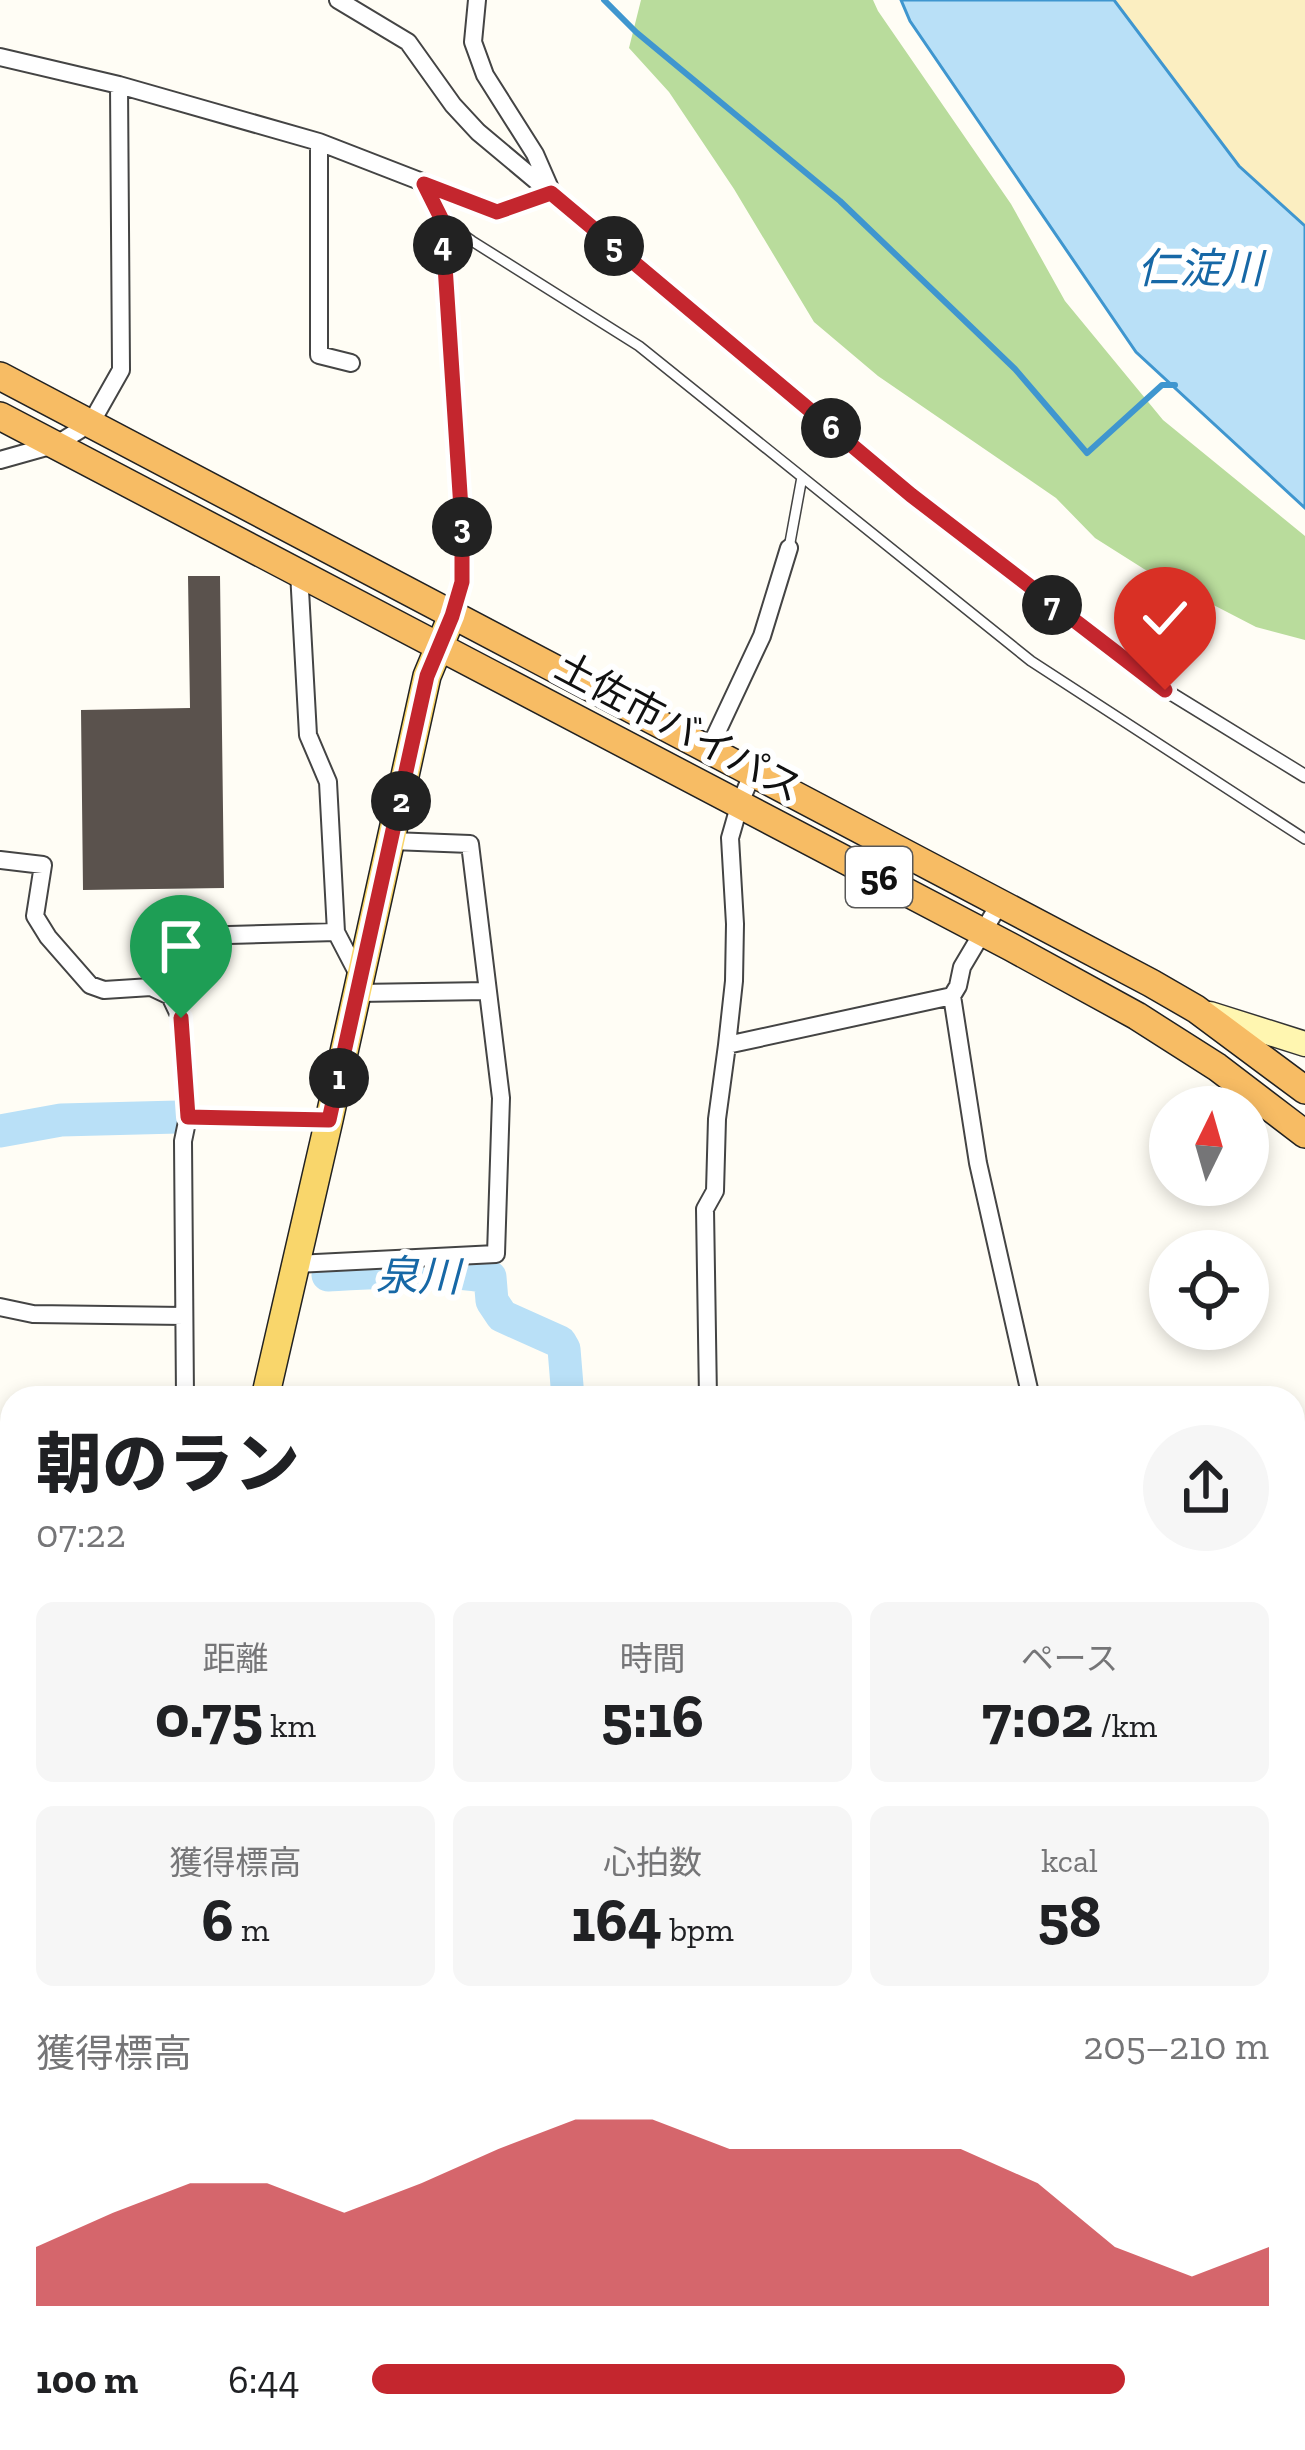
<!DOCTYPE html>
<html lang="ja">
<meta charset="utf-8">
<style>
body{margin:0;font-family:"Zilla Slab","Noto Sans JP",serif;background:#f6f6f6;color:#202124;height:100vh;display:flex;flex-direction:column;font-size:45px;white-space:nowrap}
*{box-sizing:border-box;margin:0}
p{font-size:39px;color:#757577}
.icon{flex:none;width:66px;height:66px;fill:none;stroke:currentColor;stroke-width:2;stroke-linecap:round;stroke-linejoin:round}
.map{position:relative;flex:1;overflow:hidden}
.side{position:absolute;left:0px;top:1386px;width:1305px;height:1065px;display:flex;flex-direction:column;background:#fff;border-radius:36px 36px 0 0;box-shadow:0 6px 18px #0003}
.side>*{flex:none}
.needle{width:78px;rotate:5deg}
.fabs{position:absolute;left:1149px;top:1086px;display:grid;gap:24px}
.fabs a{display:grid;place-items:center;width:120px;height:120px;border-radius:50%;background:#fff;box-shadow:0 6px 18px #0003;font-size:60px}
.pin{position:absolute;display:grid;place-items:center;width:102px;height:102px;color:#fff;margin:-123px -51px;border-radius:50% 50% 50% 0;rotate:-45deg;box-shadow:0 0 12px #0007}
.pin .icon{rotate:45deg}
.km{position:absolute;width:60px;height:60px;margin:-30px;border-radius:50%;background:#222;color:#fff;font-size:33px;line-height:60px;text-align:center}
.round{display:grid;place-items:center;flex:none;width:126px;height:126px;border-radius:63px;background:#f6f6f6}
.headline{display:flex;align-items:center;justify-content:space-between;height:204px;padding:0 36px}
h1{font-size:66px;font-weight:800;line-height:90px}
.metrics{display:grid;grid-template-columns:repeat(3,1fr);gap:18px;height:204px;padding:12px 36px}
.metrics div{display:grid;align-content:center;border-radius:18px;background:#f6f6f6;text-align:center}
.metrics b{font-size:60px;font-weight:800}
.metrics small{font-size:33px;font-weight:400}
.metrics p{font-size:33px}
.chart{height:336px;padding:24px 36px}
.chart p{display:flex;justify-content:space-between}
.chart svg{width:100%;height:216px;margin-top:12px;fill:#c4262e;opacity:.7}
ul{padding:0 36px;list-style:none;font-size:39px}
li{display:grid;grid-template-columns:192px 144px 1fr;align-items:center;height:90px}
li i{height:30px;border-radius:15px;background:#c4262e}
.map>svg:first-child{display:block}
.forest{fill:#b9dc9c}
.sand{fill:#fbeec1}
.water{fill:#b9e0f7;stroke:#3f96cf;stroke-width:3}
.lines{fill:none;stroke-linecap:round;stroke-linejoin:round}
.stream{stroke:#3f96cf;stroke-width:6}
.canal{stroke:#b9e0f7;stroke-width:21}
.river{stroke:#b9e0f7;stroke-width:33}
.building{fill:#5a524d}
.service-casing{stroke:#444;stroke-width:12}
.pedestrian-casing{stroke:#444;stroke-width:15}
.minor-casing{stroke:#444;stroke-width:20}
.secondary-casing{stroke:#333;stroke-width:27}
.primary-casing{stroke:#222;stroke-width:30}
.trunk-casing{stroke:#222;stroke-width:30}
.path{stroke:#333;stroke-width:3;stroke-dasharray:12 6;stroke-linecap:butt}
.service{stroke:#fff;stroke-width:9}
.pedestrian{stroke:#fff;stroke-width:12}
.minor{stroke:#fff;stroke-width:16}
.secondary{stroke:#fff6b0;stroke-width:24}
.primary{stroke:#f9d66b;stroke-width:27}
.trunk{stroke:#f7bc64;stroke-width:27}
.route-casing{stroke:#fff;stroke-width:24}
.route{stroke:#c4262e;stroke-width:15}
.labels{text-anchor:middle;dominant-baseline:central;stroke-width:12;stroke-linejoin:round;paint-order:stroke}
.shield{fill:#fff;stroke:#585858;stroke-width:3}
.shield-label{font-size:36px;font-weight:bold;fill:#111}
.street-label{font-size:39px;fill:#111;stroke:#fff}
.water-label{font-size:42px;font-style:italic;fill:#1768a6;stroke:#fff}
</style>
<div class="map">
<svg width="1305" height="2450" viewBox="0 0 1305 2450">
<rect width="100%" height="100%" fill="#fffdf5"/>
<!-- forest -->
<path class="forest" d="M641,0H873L878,11L1011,204L1065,301L1163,420L1305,536V640L1256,627L1144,569L1095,538L1056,498L878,376L814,322L734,189L669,92L629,48Z"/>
<!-- sand -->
<path class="sand" d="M1114,0H1305V226L1239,166Z"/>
<!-- water -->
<path class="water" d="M901,0H1114L1239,166L1305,226V508L1136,352L910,21Z"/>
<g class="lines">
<!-- stream -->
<path class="stream" d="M604,0L636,32L840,201L1015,369L1087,453L1162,385H1175"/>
<!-- canal -->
<path class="canal" d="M1293,2299L1305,2298"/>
<!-- river -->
<path class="river" d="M0,1131L61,1120L178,1117
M328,1275C381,1272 437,1268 490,1277L492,1301L502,1316L560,1342L564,1349L568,1398
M1293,2161L1305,2173"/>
</g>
<!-- building -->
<path class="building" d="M188,576H220L224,888L83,890L81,710L190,708Z"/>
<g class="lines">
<!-- service casing -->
<g class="service-casing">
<path id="service" d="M442,220L472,241L639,346L1031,661L1305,839
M442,220L462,524
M789,548L802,477"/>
</g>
<!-- pedestrian casing -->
<g class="pedestrian-casing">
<path id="pedestrian" d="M601,235L911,495L1081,628L1165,690L1305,776"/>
</g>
<!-- minor casing -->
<g class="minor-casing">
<path id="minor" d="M338,0L408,42L453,105L478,132L601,235
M477,0L473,42L485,75L535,154L549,186
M0,57L119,85L319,142L497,211L551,193
M319,142V355L351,363
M424,184L442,220
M0,460L57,444L91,423L121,370L119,85
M299,572L308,735L328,782L336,932L361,980
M452,616L462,582V524
M709,749L762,636L789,548
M753,772L740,803L730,838L735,924L734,981L727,1045L952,996
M0,860L43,865L35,916L48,937L90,985L104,990L151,987L170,996L181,1019L188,1117L183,1141L185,1398
M1000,903L962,967L958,986L952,996L978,1163L1031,1398
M156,937L336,932
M358,993L488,991
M188,1117L329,1120
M296,1264L496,1254L501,1098L470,844L392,841
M0,1307L33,1314L184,1316
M708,1398L705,1209L715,1191L717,1119L727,1045
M1293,1734L1305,1733
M0,1870L12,1865
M0,2146L12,2151
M1293,2285H1305
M867,2439L870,2450
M380,2450L382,2439"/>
</g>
<!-- secondary casing -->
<g class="secondary-casing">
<path id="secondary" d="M1210,1014L1305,1044"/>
</g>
<!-- primary casing -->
<g class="primary-casing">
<path id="primary" d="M265,1398L329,1120L427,676L452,616
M0,2288L12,2227"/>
</g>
<!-- trunk casing -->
<g class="trunk-casing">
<path id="trunk" d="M0,376L1151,983L1196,1009L1305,1090
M0,416L1011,947L1137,1016L1217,1067L1305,1134"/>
</g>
<!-- path -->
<path class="path" d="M1293,1976L1305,1975"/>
<!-- service -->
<use href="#service" class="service"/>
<!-- pedestrian -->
<use href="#pedestrian" class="pedestrian"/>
<!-- minor -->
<use href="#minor" class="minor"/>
<!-- secondary -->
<use href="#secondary" class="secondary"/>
<!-- primary -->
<use href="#primary" class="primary"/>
<!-- trunk -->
<use href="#trunk" class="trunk"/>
</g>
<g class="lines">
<!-- route casing -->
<g class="route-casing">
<path id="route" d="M181,1018L188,1117L329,1120L427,676L452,616L462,582V524L442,220L424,184L497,212L551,193L911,495L1165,690"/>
</g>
<!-- route -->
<use href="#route" class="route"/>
</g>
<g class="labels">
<!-- shield labels -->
<rect class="shield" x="846" y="847" width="66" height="60" rx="9"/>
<g class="shield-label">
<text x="879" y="877">56</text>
</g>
<!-- street labels -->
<g class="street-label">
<text transform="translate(679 727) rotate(28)">土佐市バイパス</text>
</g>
<!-- water labels -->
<g class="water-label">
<text x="1200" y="268">仁淀川</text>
<text transform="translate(418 1276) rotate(1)">泉川</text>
</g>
</g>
</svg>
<div class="fabs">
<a><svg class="needle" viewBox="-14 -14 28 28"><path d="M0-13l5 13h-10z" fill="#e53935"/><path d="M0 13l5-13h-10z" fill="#757577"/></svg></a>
<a><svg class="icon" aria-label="locate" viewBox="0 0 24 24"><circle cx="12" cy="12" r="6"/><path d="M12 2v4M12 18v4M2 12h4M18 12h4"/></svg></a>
</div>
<div class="pin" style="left:181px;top:1018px;background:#1e9e55"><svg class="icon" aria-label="arrive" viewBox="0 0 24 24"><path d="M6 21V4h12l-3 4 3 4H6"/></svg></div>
<div class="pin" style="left:1165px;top:690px;background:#d93025"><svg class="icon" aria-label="check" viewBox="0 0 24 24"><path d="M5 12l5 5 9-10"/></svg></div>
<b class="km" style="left:339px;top:1078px">1</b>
<b class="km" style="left:401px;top:801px">2</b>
<b class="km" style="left:462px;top:527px">3</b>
<b class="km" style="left:443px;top:245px">4</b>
<b class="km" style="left:614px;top:246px">5</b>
<b class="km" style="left:831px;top:428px">6</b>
<b class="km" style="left:1052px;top:605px">7</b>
<section class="side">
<div class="headline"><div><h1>朝のラン</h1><p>07:22</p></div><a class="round"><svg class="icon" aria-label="share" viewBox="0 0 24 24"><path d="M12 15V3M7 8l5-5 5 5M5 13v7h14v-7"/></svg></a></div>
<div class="metrics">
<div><p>距離</p><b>0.75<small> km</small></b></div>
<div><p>時間</p><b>5:16</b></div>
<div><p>ペース</p><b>7:02<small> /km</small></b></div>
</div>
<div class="metrics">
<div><p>獲得標高</p><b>6<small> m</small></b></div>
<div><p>心拍数</p><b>164<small> bpm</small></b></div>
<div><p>kcal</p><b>58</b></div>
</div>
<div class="chart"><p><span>獲得標高</span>205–210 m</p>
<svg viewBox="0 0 160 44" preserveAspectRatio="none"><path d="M0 44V32L10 25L20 19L30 19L40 25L50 19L60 12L70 6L80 6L90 12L100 12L110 12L120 12L130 19L140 32L150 38L160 32V44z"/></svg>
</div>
<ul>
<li><b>100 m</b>6:44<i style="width:84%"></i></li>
</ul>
</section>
</div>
